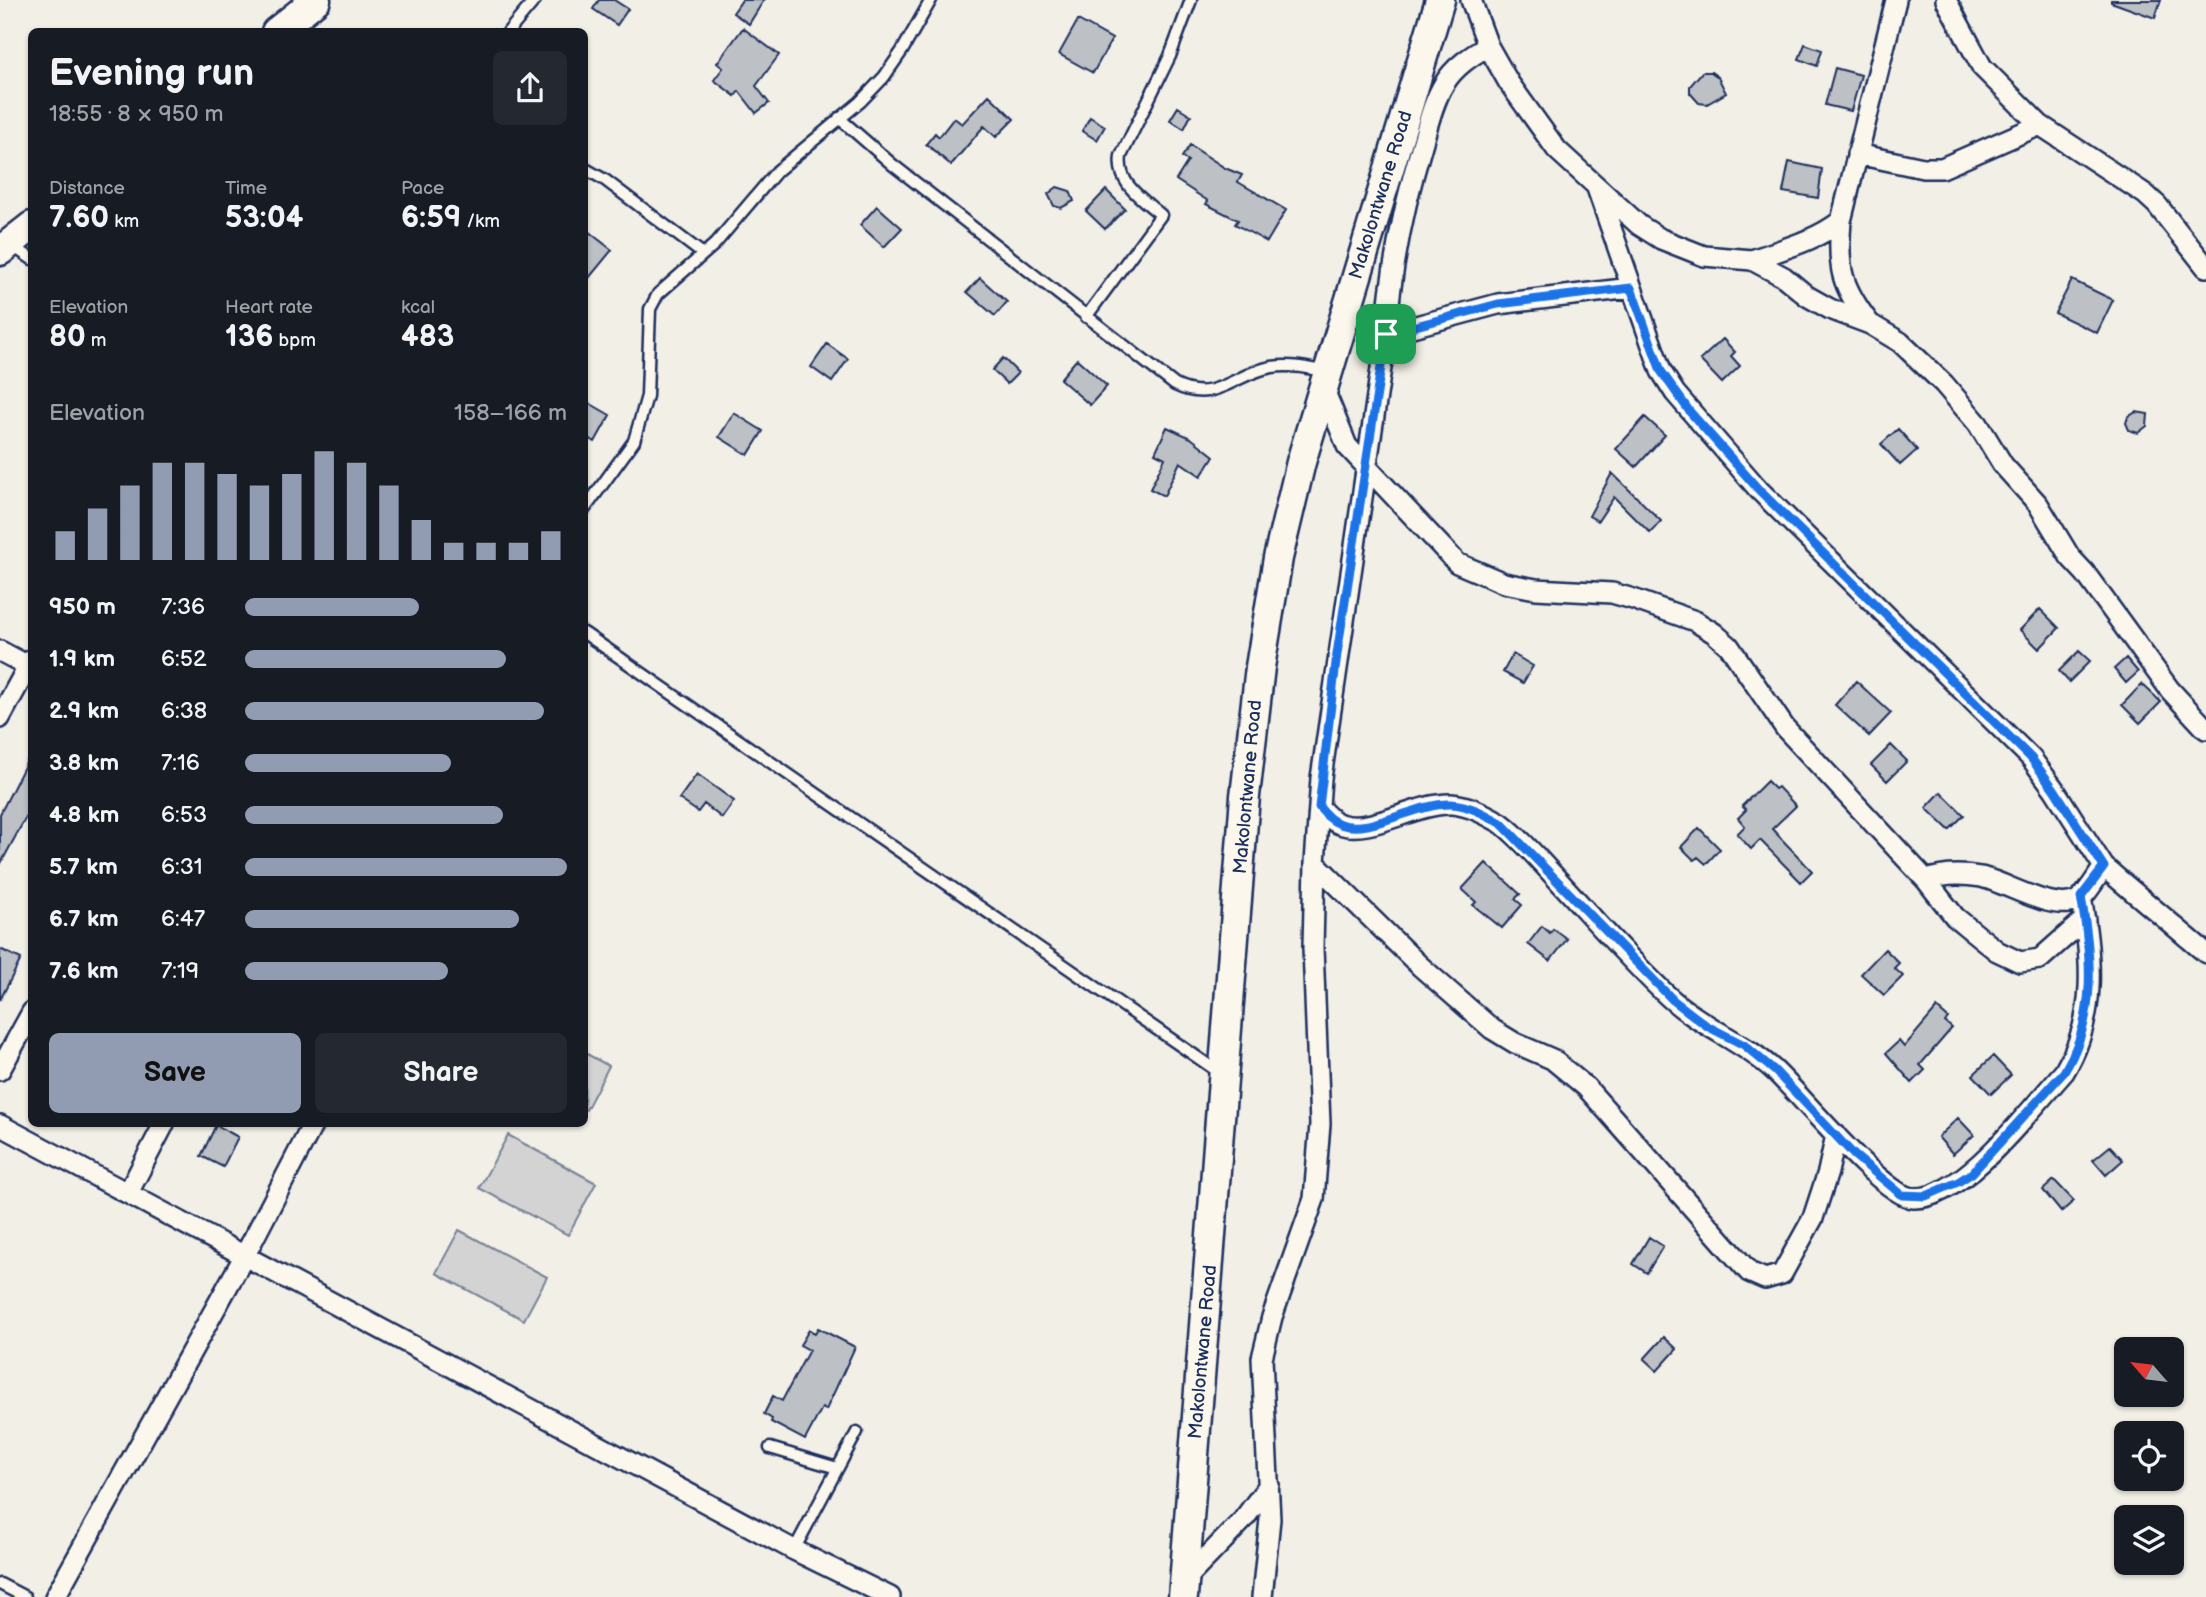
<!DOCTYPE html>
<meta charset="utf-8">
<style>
body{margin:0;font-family:"Balsamiq Sans",sans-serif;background:#242831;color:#f1f3f6;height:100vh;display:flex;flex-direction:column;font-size:26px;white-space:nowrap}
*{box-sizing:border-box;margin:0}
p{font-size:23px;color:#9ea1a6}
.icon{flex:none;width:38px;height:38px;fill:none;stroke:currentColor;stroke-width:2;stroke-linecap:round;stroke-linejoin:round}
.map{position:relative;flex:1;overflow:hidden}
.side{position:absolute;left:28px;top:28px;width:560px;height:1099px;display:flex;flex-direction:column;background:#171b24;border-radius:10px;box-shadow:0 2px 5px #0004}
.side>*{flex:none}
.needle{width:46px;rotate:298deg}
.tools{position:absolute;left:2114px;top:1337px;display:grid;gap:14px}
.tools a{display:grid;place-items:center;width:70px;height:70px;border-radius:10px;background:#171b24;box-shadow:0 2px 5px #0004;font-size:35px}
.pin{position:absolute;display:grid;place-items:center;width:60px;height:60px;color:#fff;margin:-30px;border-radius:14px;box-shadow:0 4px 10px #0006}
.round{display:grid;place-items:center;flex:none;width:74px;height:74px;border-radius:10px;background:#242831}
.headline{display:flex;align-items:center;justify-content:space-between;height:119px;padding:0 21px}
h1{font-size:38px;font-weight:600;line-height:52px}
.figures{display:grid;grid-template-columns:repeat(3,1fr);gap:10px;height:119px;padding:7px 21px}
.figures div{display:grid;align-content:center}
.figures b{font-size:30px;font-weight:600}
.figures small{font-size:19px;font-weight:400}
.figures p{font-size:19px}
.chart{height:196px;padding:14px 21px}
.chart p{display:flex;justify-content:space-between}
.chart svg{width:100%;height:126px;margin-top:7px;stroke:#919bb2;stroke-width:6}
.action{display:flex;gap:14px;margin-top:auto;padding:14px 21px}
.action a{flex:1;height:80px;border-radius:10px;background:#919bb2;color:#111;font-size:28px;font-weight:600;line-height:80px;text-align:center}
.action a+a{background:#242831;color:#f1f3f6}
ul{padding:0 21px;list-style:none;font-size:23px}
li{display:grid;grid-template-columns:112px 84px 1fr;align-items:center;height:52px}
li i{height:18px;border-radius:9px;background:#919bb2}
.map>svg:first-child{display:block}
.green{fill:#d2d3d2;stroke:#768198;stroke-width:2}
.building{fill:#bdc0c4;stroke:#1b2f5e;stroke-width:2}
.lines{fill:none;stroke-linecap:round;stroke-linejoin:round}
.lane-casing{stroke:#1b2f5e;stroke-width:15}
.street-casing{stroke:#1b2f5e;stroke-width:24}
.secondary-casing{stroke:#1b2f5e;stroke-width:33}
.lane{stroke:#fbf7ec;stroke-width:10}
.street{stroke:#fbf7ec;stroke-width:19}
.secondary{stroke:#fbf7ec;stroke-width:28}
.route-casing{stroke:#fff;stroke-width:14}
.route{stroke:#1a73e8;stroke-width:9}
.labels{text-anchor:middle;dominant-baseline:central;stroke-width:6;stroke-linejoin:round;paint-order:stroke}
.street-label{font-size:19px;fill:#1b2f5e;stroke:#fbf7ec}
</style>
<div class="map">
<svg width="2206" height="1597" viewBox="0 0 2206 1597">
<rect width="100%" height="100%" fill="#f2efe6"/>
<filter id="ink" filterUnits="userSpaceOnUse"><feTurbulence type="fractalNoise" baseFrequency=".0143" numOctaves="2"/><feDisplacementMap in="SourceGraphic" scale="14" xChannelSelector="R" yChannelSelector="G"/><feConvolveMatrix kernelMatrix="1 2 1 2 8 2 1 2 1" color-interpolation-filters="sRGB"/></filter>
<g filter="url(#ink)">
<!-- green -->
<path class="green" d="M585,1053L609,1066L586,1110L584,1109Z
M508,1135L596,1183L568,1235L479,1188Z
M459,1230L547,1277L524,1320L436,1273Z"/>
<!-- building -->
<path class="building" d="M599,0H614L628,9L617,25L593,9Z
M742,0H764L749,24L733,13Z
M2111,0H2161L2155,18L2111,2Z
M1078,20L1112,39L1093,73L1059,54Z
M743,28L779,55L756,86L769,103L756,113L739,91L735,96L714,80L723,68L717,63Z
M1805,44L1822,50L1817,66L1799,59Z
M1835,68L1861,75L1851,111L1825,105Z
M1702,72H1711L1718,77L1726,93L1707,104L1699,103L1690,93V86Z
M989,95L1014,119L996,137L984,126L951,165L926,144L935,133L939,137L954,118L962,124Z
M1178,107L1191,115L1184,129L1170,120Z
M1090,117L1105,126L1097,140L1082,131Z
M1190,145L1225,168L1242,175L1238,182L1286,210L1267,242L1235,224L1238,220L1206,204L1208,201L1176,180L1188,161L1182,157Z
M1789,162L1822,169L1818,198L1783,192Z
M1057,187L1070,191L1074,201L1061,208L1054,206L1048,194Z
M1106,190L1125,209L1105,229L1086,211Z
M877,206L902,228L884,247L860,225Z
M584,228L612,250L584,284Z
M980,278L1007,302L995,316L967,292Z
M2072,280L2113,300L2097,333L2055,313Z
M1723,339L1735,352L1731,356L1740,366L1722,383L1700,360Z
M827,344L848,359L832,382L811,367Z
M1003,358L1018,373L1007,384L992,370Z
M1077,359L1107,386L1090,405L1060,379Z
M584,400L610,415L595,442L584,436Z
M2136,412L2148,414L2147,426L2138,433L2129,430L2126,423L2128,417Z
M734,413L763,431L748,455L719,437Z
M1645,417L1665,435L1636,467L1616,449Z
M1167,427L1191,438L1214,456L1201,476L1180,462L1164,496L1150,489L1165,458L1155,453Z
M1898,429L1917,450L1900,465L1881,444Z
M1612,473L1661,521L1650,533L1614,497L1598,521L1589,516Z
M2040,609L2059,628L2039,649L2020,630Z
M2079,651L2090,661L2069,682L2059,671Z
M1513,654L1533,666L1523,683L1503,672Z
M2126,658L2138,672L2126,683L2114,669Z
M1856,681L1891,713L1869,736L1835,705Z
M2142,684L2161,702L2140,723L2122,705Z
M1891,745L1907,761L1887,781L1871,765Z
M32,751V806L0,865V814Z
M697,774L734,801L722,818L704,804L698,812L679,799Z
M1767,781L1775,789L1778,787L1796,806L1772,829L1812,871L1801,882L1760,840L1751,849L1737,834L1745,826L1738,818L1746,810L1742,806Z
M1941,792L1964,815L1949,830L1926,808Z
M1699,828L1720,849L1706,864L1698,857L1694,860L1681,847Z
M1486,863L1520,894L1515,899L1522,905L1502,928L1473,905L1476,902L1462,889Z
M1542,926L1550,933L1553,929L1567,939L1550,961L1528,944Z
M0,949L21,959L0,1000Z
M1885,949L1899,963L1894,968L1903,976L1884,995L1861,974Z
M1937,1008L1948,1018L1945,1022L1952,1028L1920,1065L1925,1070L1912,1083L1886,1053L1899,1041L1904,1047Z
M1993,1056L2011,1075L1991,1094L1973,1075Z
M1958,1118L1974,1135L1953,1154L1938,1137Z
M216,1125L238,1137L223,1167L201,1156Z
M2110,1146L2123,1160L2106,1175L2093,1160Z
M2054,1180L2074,1201L2061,1212L2043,1190Z
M1649,1237L1663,1246L1647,1273L1633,1264Z
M818,1328L855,1347L826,1410L822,1408L805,1440L771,1422L772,1419L764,1414L773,1396L782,1401L809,1350L800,1345L809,1330L815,1333Z
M1664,1337L1677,1349L1657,1371L1644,1359Z"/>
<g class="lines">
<!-- lane casing -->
<g class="lane-casing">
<path id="lane" d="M508,32L535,0
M839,118L893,165L1175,385C1216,405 1234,373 1272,367C1291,364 1309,368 1327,372
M584,168L605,180L703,254
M13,246L32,259
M1086,317L1161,215C1141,198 1117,184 1121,156L1170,56L1191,0
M584,510L634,441L647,396L650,309L658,294L715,244L777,171L860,102L884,77L902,51L931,0
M584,633L1220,1073
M770,1448L837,1468
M794,1550L857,1432
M0,1584L25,1597"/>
</g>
<!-- street casing -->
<g class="street-casing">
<path id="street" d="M1471,0L1488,46L1509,83L1557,150L1639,225L1661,239L1704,256L1752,260L1784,277L1807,296L1830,309L1870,324L1900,342L1944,384L1978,424L2003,465L2038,504L2070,557L2085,573L2170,690L2206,729
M1946,0L1982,67L2040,125L2145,194L2157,205L2206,267
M1857,154L1923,168H1942L2040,125
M1597,188L1661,371L1675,393L1759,490L2031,758L2054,789L2104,867L2206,953
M1752,260C1783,249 1815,241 1841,221
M1870,324C1841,286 1837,268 1841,221L1896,0
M1386,334L1498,304L1631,288
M1323,387L1347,446L1457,563L1504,583L1536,589L1612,593L1633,599L1695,621L1714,633L1729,646L1785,728L1926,880L1955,917L1997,951L2020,962L2040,959L2085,919
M0,651L32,668
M0,718L32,659
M1319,807C1325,814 1331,821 1340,824C1370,835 1415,803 1451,804C1469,805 1485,814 1501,823C1522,839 1539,860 1557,879C1594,919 1630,961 1670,998C1702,1027 1742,1041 1774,1070C1800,1094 1882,1195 1913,1198C1962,1201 2032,1107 2064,1072C2097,1018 2092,957 2081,897
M1315,863L1420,966L1492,1029L1515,1043L1552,1059L1586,1087L1749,1272L1765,1279L1782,1274L1813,1218L1828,1172L1836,1135
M1926,880C1943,874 1963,874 1981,877C2005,882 2052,912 2076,901C2087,896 2096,877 2104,867
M0,1070L32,1012
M0,1125L794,1550L890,1597
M128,1193L164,1124
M1184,1581L1243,1520L1269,1485
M55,1597L245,1255L313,1124
M1262,1597L1270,1519L1262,1358L1272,1317L1314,1199L1320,1124L1313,948L1315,863L1321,778L1386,334C1391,269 1403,208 1422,145C1428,125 1433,102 1444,84C1454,67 1471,56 1488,46"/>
</g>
<!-- secondary casing -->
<g class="secondary-casing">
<path id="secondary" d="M276,32L316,0
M0,251L32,226
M1183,1597L1245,796L1260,667L1278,558L1301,462L1440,0"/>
</g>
<!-- lane -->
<use href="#lane" class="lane"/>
<!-- street -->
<use href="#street" class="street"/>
<!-- secondary -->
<use href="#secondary" class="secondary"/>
</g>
</g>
<g class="lines" filter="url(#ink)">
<!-- route casing -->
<g class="route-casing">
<path id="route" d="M1631,288L1661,371L1690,412L1759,490L2031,758L2054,789L2104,867L2081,897C2092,957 2097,1018 2064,1072L1972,1173L1958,1182L1926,1196L1902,1195L1854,1155L1775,1071L1744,1045L1707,1026L1673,1000L1501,823C1485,814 1469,805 1451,804C1415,803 1371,835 1340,824C1331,821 1325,814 1319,807L1337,654L1386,334L1498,304Z"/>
</g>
<!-- route -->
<use href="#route" class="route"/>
</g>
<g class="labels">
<!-- street labels -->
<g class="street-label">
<text transform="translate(1381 195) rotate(-73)">Makolontwane Road</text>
<text transform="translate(1248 787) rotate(-85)">Makolontwane Road</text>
<text transform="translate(1203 1352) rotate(-85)">Makolontwane Road</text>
</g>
</g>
</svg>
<div class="tools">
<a><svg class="needle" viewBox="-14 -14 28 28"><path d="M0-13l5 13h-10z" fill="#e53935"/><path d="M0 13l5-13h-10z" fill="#9ea1a6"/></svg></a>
<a><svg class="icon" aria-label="locate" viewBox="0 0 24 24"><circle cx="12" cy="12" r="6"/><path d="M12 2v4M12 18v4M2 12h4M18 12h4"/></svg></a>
<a><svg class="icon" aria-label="layers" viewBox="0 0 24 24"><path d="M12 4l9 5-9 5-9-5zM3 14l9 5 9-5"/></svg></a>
</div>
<div class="pin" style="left:1386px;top:334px;background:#1e9e55"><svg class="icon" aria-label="arrive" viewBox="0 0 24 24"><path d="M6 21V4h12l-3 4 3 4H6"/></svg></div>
<section class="side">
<div class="headline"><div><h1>Evening run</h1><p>18:55 · 8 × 950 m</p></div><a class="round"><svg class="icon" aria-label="share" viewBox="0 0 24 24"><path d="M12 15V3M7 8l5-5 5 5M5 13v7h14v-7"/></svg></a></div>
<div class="figures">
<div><p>Distance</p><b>7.60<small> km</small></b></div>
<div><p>Time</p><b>53:04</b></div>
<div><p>Pace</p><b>6:59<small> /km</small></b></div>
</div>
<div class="figures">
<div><p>Elevation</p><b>80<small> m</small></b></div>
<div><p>Heart rate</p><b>136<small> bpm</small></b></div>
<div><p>kcal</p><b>483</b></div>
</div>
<div class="chart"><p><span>Elevation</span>158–166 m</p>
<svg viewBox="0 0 160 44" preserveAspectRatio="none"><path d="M5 44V34M15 44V26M25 44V18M35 44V10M45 44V10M55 44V14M65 44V18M75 44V14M85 44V6M95 44V10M105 44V18M115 44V30M125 44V38M135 44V38M145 44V38M155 44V34"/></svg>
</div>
<ul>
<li><b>950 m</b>7:36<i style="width:54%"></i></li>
<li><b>1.9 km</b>6:52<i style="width:81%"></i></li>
<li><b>2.9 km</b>6:38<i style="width:93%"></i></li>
<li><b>3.8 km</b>7:16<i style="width:64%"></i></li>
<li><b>4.8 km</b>6:53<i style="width:80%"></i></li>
<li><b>5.7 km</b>6:31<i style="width:100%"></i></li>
<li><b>6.7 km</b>6:47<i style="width:85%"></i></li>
<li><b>7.6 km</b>7:19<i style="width:63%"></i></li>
</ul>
<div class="action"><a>Save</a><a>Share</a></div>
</section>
</div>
